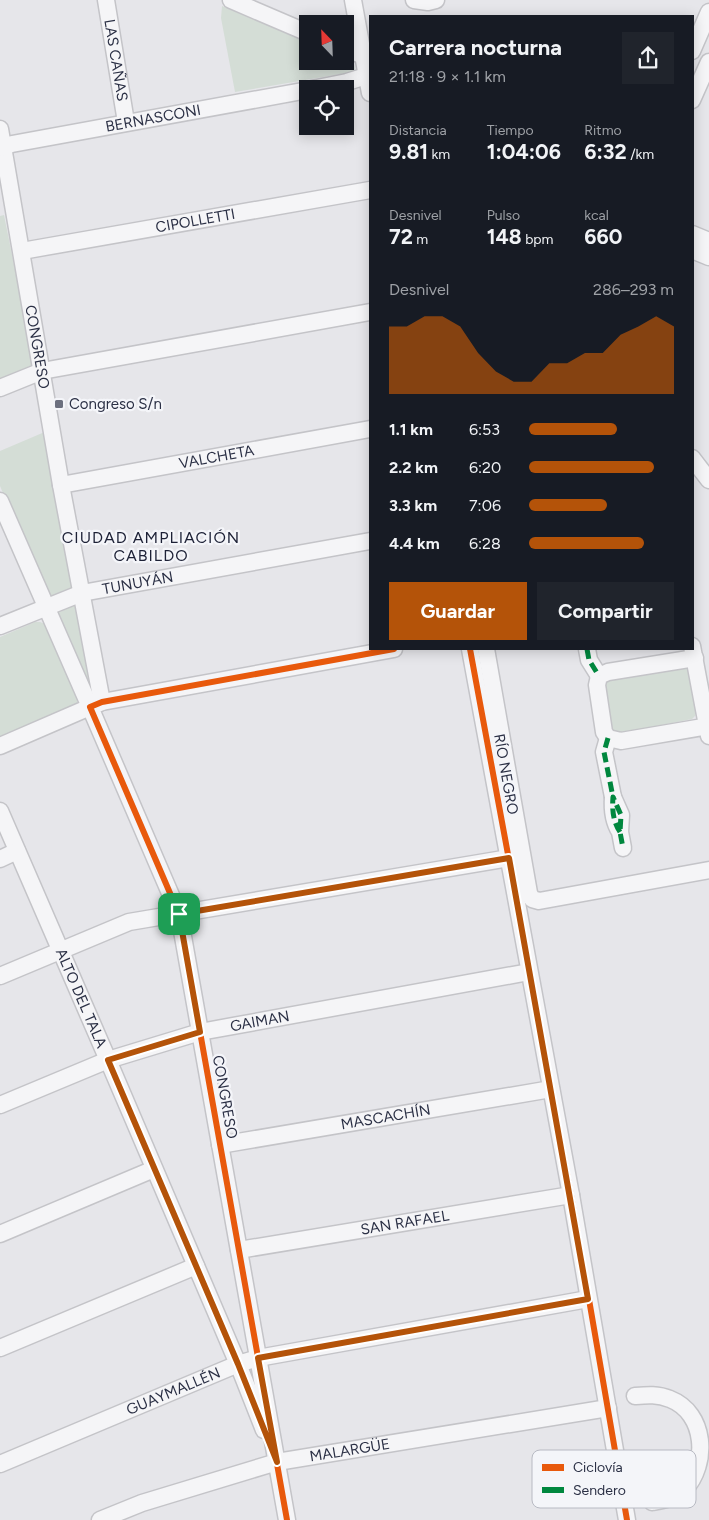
<!DOCTYPE html>
<html lang="es">
<meta charset="utf-8">
<style>
body{margin:0;font-family:Figtree,sans-serif;background:#20242c;color:#f1f3f6;height:100vh;display:flex;flex-direction:column;font-size:19px;white-space:nowrap}
*{box-sizing:border-box;margin:0}
p{font-size:16px;color:#9ea1a6}
.icon{flex:none;width:28px;height:28px;fill:none;stroke:currentColor;stroke-width:2;stroke-linecap:round;stroke-linejoin:round}
.map{position:relative;flex:1;overflow:hidden}
.drawer{position:absolute;left:369px;top:15px;width:325px;height:635px;display:flex;flex-direction:column;background:#171b24;border-radius:0px;box-shadow:0 2px 12px #0003}
.drawer>*{flex:none}
.needle{width:32px;rotate:337deg}
.fabs{position:absolute;left:299px;top:15px;display:grid;gap:10px}
.fabs a{display:grid;place-items:center;width:55px;height:55px;border-radius:0px;background:#171b24;box-shadow:0 2px 12px #0003;font-size:25px}
.pin{position:absolute;display:grid;place-items:center;width:42px;height:42px;color:#fff;margin:-21px;border-radius:10px;box-shadow:0 2px 8px #0006}
.round{display:grid;place-items:center;flex:none;width:52px;height:52px;border-radius:0px;background:#20242c}
.overview{display:flex;align-items:center;justify-content:space-between;height:85px;padding:0 20px}
h1{font-size:22px;font-weight:700;line-height:38px}
.figures{display:grid;grid-template-columns:repeat(3,1fr);gap:8px;height:85px;padding:5px 20px}
.figures div{display:grid;align-content:center}
.figures b{font-size:21px;font-weight:700}
.figures small{font-size:14px;font-weight:400}
.figures p{font-size:14px}
.chart{height:140px;padding:10px 20px}
.chart p{display:flex;justify-content:space-between}
.chart svg{width:100%;height:90px;margin-top:5px;fill:#b45309;opacity:.7}
.button{display:flex;gap:10px;margin-top:auto;padding:10px 20px}
.button a{flex:1;height:58px;border-radius:0px;background:#b45309;color:#fff;font-size:20px;font-weight:700;line-height:58px;text-align:center}
.button a+a{background:#20242c;color:#f1f3f6}
ul{padding:0 20px;list-style:none;font-size:16px}
li{display:grid;grid-template-columns:80px 60px 1fr;align-items:center;height:38px}
li i{height:12px;border-radius:6px;background:#b45309}
.map>svg:first-child{display:block}
.green{fill:#d4ddd6}
.lines{fill:none;stroke-linecap:round;stroke-linejoin:round}
.minor-casing{stroke:#c4c4c8;stroke-width:19}
.minor{stroke:#f5f5f7;stroke-width:16}
.quiet{stroke:#00873e;stroke-width:5;stroke-dasharray:10 5;stroke-linecap:butt}
.cycleway-casing{stroke:#f4f5f9;stroke-width:9}
.cycleway{stroke:#e8590c;stroke-width:6}
.route-casing{stroke:#fff;stroke-width:10}
.route{stroke:#b45309;stroke-width:6}
.poi-dot{fill:#6c707f;stroke:#f4f5f9;stroke-width:2}
.labels{text-anchor:middle;dominant-baseline:central;stroke-width:4.5;stroke-linejoin:round;paint-order:stroke}
.street-label{font-size:15px;fill:#2b3045;stroke:#f4f5f9}
.poi-label{font-size:15px;fill:#2b3045;stroke:#f4f5f9;text-anchor:start}
.neighbourhood-label{font-size:16px;letter-spacing:1px;fill:#1d2136;stroke:#f4f5f9}
.key{fill:#f4f5f9;stroke:#b8bac3;stroke-width:1}
.key-label{font-size:14px;fill:#2b3045}
</style>
<div class="map">
<svg width="709" height="1520" viewBox="0 0 709 1520">
<rect width="100%" height="100%" fill="#e6e6ea"/>
<!-- green -->
<path class="green" d="M222,6L307,42L308,61H345V58L354,64L355,69L352,72L235,92L221,18Z
M4,215L34,364L0,380V216Z
M47,431L76,586L56,599L46,595L0,486V451Z
M76,604L98,693L90,696L57,619L58,613Z
M35,622H40L45,624L78,698L77,703L0,738V637Z
M682,669H687L690,673L697,710L695,716L692,719L617,734L609,726L605,684L608,680Z"/>
<g class="lines">
<!-- minor casing -->
<g class="minor-casing">
<g id="minor">
<path id="s1" d="M106,0L126,122"/>
<path d="M231,0L308,33"/>
<path d="M353,0L370,93"/>
<path d="M414,0L428,2L436,0"/>
<path d="M345,48L370,59"/>
<path d="M692,51L709,12"/>
<path d="M312,89L347,82L366,76"/>
<path d="M692,100L709,62"/>
<path id="s2" d="M0,129L61,485L102,702"/>
<path id="s3" d="M0,148L12,144L308,90"/>
<path d="M692,234L709,241"/>
<path d="M692,250L709,257"/>
<path id="s4" d="M22,251L370,190"/>
<path d="M0,388L42,371L370,312"/>
<path d="M692,458L709,480"/>
<path id="s5" d="M61,485L370,429"/>
<path d="M0,501L90,707L0,746"/>
<path id="s6" d="M0,626L82,593L370,541"/>
<path d="M692,646L709,736"/>
<path d="M470,649L571,1195L627,1520"/>
<path d="M486,649L529,893L532,899L539,901L709,870"/>
<path d="M587,649L589,660L599,676"/>
<path d="M695,658L608,672L599,676L597,685L604,732L608,738L621,741L709,726"/>
<path d="M608,738L604,752L613,797"/>
<path id="s7" d="M0,811L108,1060L238,1364L264,1430"/>
<path d="M620,832C613,821 612,810 613,797L621,815L620,832L623,848"/>
<path d="M0,859L17,851"/>
<path d="M0,976L129,922L509,858"/>
<path id="s8" d="M0,1105L108,1060L200,1032L529,972"/>
<path id="s9" d="M220,1145L551,1089"/>
<path d="M0,1234L154,1169"/>
<path id="s10" d="M239,1250L571,1195"/>
<path d="M0,1348L196,1266"/>
<path d="M635,1396C647,1395 658,1394 670,1399C706,1413 709,1464 684,1490C675,1498 663,1500 652,1502"/>
<path id="s11" d="M0,1464L238,1364L258,1358L588,1299"/>
<path id="s12" d="M100,1520L142,1503L277,1462L608,1408"/>
<path d="M287,1520L179,914L90,707L102,702L394,649"/>
</g>
</g>
<!-- minor -->
<use href="#minor" class="minor"/>
<!-- quiet -->
<path class="quiet" d="M587,649L589,660L599,676
M608,738L604,752L613,797
M620,832C613,821 612,810 613,797L621,815L620,832L623,848"/>
<!-- cycleway casing -->
<g class="cycleway-casing">
<path id="cycleway" d="M470,649L571,1195L627,1520
M287,1520L179,914L90,707L102,702L394,649"/>
</g>
<!-- cycleway -->
<use href="#cycleway" class="cycleway"/>
</g>
<g class="lines">
<!-- route casing -->
<g class="route-casing">
<path id="route" d="M509,858L588,1299L258,1358L277,1462L238,1364L108,1060L200,1032L179,914Z"/>
</g>
<!-- route -->
<use href="#route" class="route"/>
</g>
<!-- markers -->
<rect class="poi-dot" x="54" y="399" width="10" height="10" rx="2.5"/>
<g class="labels">
<!-- street labels -->
<g class="street-label">
<text stroke="none"><textPath href="#s1" startOffset="61">LAS CAÑAS</textPath></text>
<text stroke="none"><textPath href="#s3" startOffset="156">BERNASCONI</textPath></text>
<text stroke="none"><textPath href="#s4" startOffset="176">CIPOLLETTI</textPath></text>
<text stroke="none"><textPath href="#s2" startOffset="221">CONGRESO</textPath></text>
<text stroke="none"><textPath href="#s5" startOffset="158">VALCHETA</textPath></text>
<text stroke="none"><textPath href="#s6" startOffset="145">TUNUYÁN</textPath></text>
<text transform="translate(506 774) rotate(80)">RÍO NEGRO</text>
<text stroke="none"><textPath href="#s7" startOffset="204">ALTO DEL TALA</textPath></text>
<text stroke="none"><textPath href="#s8" startOffset="274">GAIMAN</textPath></text>
<text transform="translate(225 1097) rotate(80)">CONGRESO</text>
<text stroke="none"><textPath href="#s9" startOffset="168">MASCACHÍN</textPath></text>
<text stroke="none"><textPath href="#s10" startOffset="168">SAN RAFAEL</textPath></text>
<text stroke="none"><textPath href="#s11" startOffset="188">GUAYMALLÉN</textPath></text>
<text stroke="none"><textPath href="#s12" startOffset="260">MALARGÜE</textPath></text>
</g>
<!-- poi labels -->
<g class="poi-label">
<text x="69" y="404">Congreso S/n</text>
</g>
<!-- neighbourhood labels -->
<g class="neighbourhood-label">
<text x="151" y="537">CIUDAD AMPLIACIÓN<tspan x="151" dy="18">CABILDO</tspan></text>
</g>
</g>
<!-- legend -->
<rect x="532" y="1450" width="164" height="58" rx="8" class="key"/>
<rect x="542" y="1464" width="22" height="7" fill="#e8590c"/>
<rect x="542" y="1487" width="22" height="6" fill="#00873e"/>
<g class="key-label">
<text x="573" y="1472">Ciclovía</text>
<text x="573" y="1495">Sendero</text>
</g>
</svg>
<div class="fabs">
<a><svg class="needle" viewBox="-14 -14 28 28"><path d="M0-13l5 13h-10z" fill="#e53935"/><path d="M0 13l5-13h-10z" fill="#9ea1a6"/></svg></a>
<a><svg class="icon" aria-label="locate" viewBox="0 0 24 24"><circle cx="12" cy="12" r="6"/><path d="M12 2v4M12 18v4M2 12h4M18 12h4"/></svg></a>
</div>
<div class="pin" style="left:179px;top:914px;background:#1e9e55"><svg class="icon" aria-label="arrive" viewBox="0 0 24 24"><path d="M6 21V4h12l-3 4 3 4H6"/></svg></div>
<section class="drawer">
<div class="overview"><div><h1>Carrera nocturna</h1><p>21:18 · 9 × 1.1 km</p></div><a class="round"><svg class="icon" aria-label="share" viewBox="0 0 24 24"><path d="M12 15V3M7 8l5-5 5 5M5 13v7h14v-7"/></svg></a></div>
<div class="figures">
<div><p>Distancia</p><b>9.81<small> km</small></b></div>
<div><p>Tiempo</p><b>1:04:06</b></div>
<div><p>Ritmo</p><b>6:32<small> /km</small></b></div>
</div>
<div class="figures">
<div><p>Desnivel</p><b>72<small> m</small></b></div>
<div><p>Pulso</p><b>148<small> bpm</small></b></div>
<div><p>kcal</p><b>660</b></div>
</div>
<div class="chart"><p><span>Desnivel</span>286–293 m</p>
<svg viewBox="0 0 160 44" preserveAspectRatio="none"><path d="M0 44V11L10 11L20 6L30 6L40 11L50 24L60 33L70 38L80 38L90 29L100 29L110 24L120 24L130 15L140 11L150 6L160 11V44z"/></svg>
</div>
<ul>
<li><b>1.1 km</b>6:53<i style="width:61%"></i></li>
<li><b>2.2 km</b>6:20<i style="width:86%"></i></li>
<li><b>3.3 km</b>7:06<i style="width:54%"></i></li>
<li><b>4.4 km</b>6:28<i style="width:79%"></i></li>
</ul>
<div class="button"><a>Guardar</a><a>Compartir</a></div>
</section>
</div>
